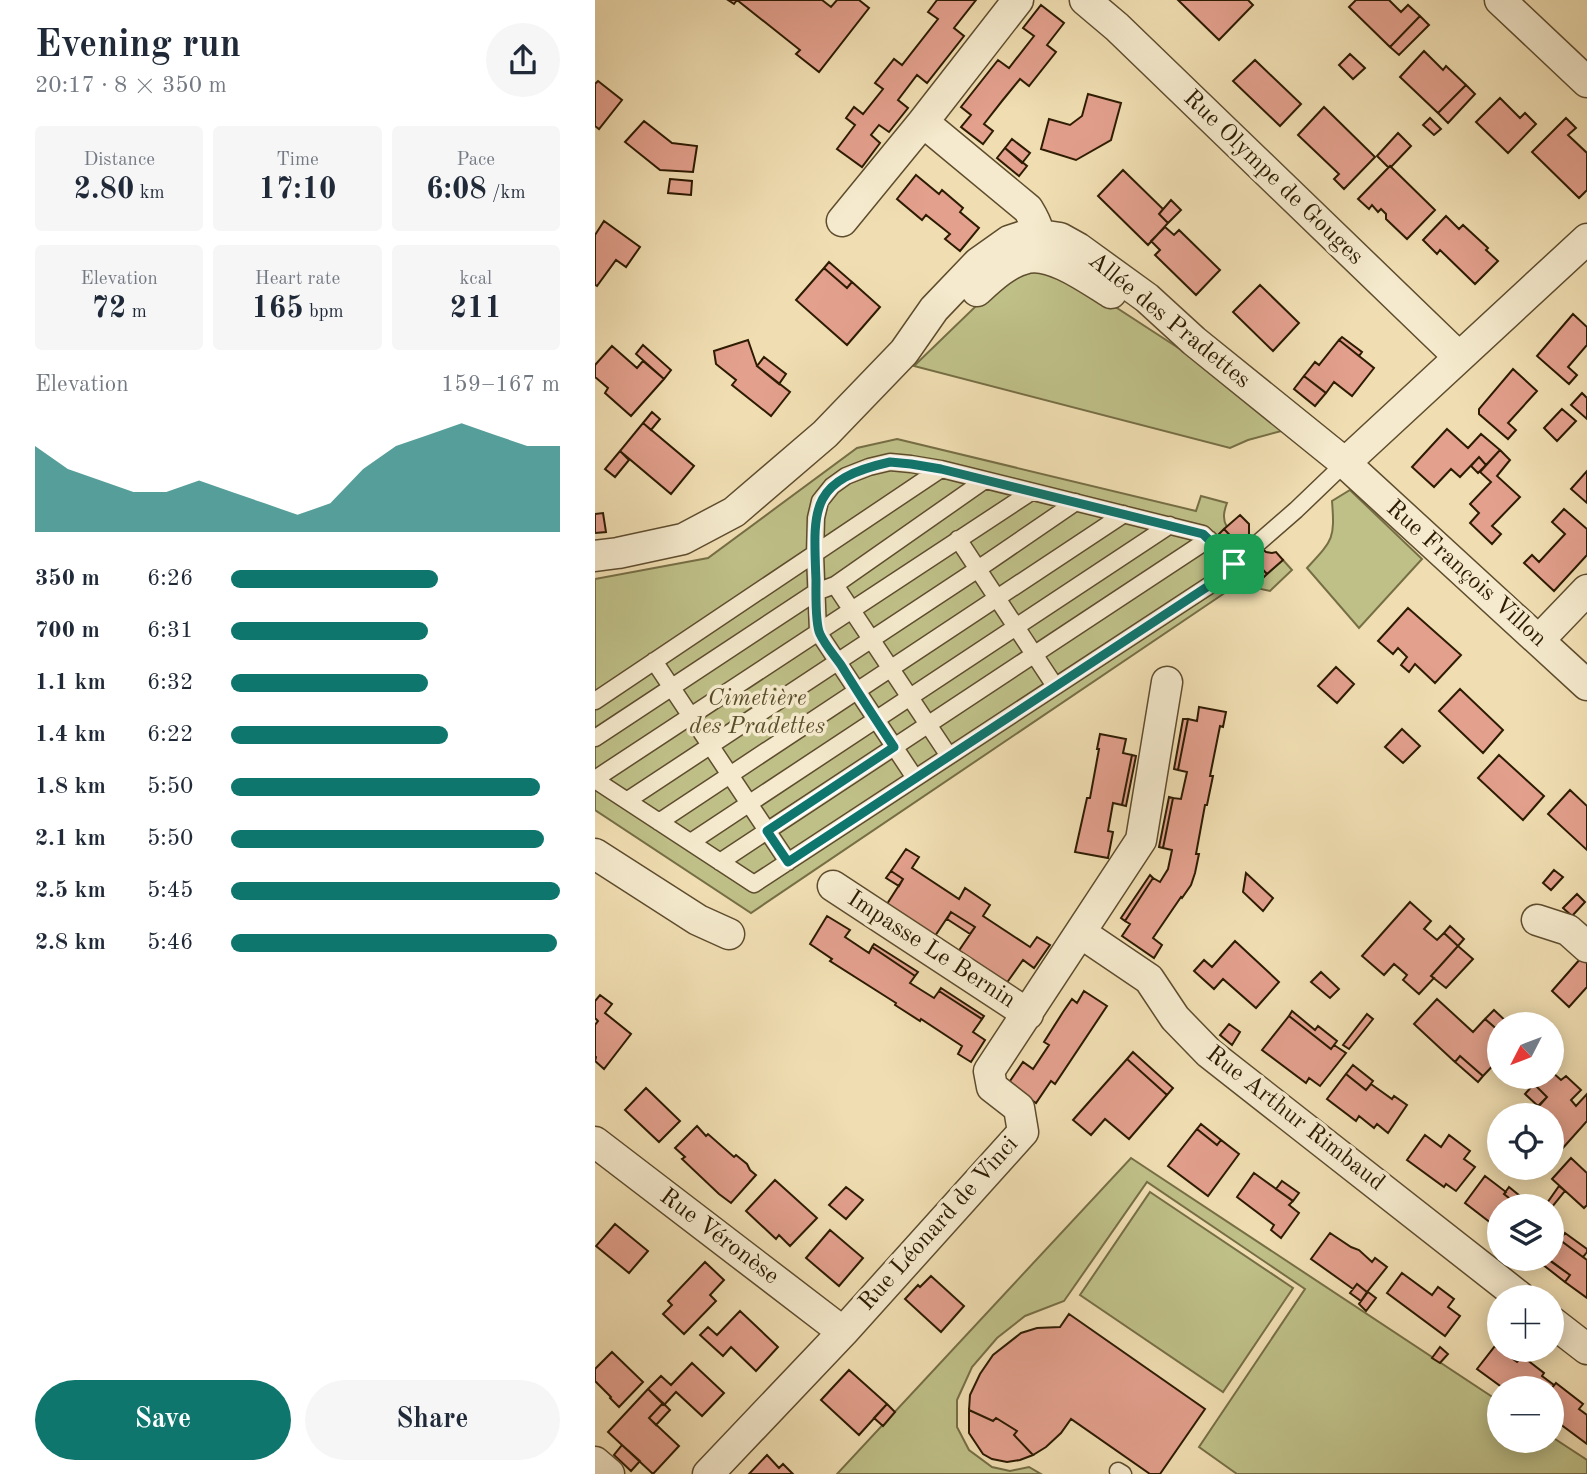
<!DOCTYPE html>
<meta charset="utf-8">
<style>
body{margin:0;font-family:"Old Standard TT",serif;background:#f6f6f7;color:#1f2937;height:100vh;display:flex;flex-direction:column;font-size:26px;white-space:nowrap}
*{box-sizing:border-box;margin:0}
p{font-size:23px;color:#747a83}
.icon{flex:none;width:38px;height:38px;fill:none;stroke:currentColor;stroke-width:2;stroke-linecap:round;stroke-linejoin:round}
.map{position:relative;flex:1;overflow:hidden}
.details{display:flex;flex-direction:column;background:#fff;width:595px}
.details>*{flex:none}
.needle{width:46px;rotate:228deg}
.fabs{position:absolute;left:892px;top:1012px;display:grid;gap:14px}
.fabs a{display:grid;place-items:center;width:77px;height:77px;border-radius:50%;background:#fff;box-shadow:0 4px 18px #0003;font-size:35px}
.pin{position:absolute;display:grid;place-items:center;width:60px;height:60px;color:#fff;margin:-30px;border-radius:14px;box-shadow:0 4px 10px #0006}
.round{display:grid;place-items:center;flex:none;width:74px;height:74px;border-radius:37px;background:#f6f6f7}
.summary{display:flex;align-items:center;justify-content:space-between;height:119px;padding:0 35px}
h1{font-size:38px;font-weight:600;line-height:52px}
.figures{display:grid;grid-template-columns:repeat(3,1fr);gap:10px;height:119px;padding:7px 35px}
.figures div{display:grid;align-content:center;border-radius:7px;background:#f6f6f7;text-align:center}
.figures b{font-size:30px;font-weight:600}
.figures small{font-size:19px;font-weight:400}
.figures p{font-size:19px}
.chart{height:196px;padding:14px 35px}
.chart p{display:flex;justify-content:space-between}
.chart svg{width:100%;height:126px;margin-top:7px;fill:#0f766e;opacity:.7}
.primary-button{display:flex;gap:14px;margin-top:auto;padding:14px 35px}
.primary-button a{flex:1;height:80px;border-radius:42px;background:#0f766e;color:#fff;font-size:28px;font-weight:600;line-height:80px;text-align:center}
.primary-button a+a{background:#f6f6f7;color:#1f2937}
ul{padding:0 35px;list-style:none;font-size:23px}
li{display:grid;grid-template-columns:112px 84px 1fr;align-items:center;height:52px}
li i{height:18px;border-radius:9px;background:#0f766e}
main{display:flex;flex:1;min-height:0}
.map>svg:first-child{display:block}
.green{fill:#bfc088;stroke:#766e45;stroke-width:2}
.building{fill:#e3a08d;stroke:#2d1b02;stroke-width:2}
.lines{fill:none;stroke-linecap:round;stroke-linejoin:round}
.lane-casing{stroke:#5e4c2e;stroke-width:19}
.street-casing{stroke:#5e4c2e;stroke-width:33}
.lane{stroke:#f5eacd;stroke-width:16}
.street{stroke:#f5eacd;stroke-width:30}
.route-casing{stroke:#fff;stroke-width:14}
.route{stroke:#0f766e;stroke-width:9}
.labels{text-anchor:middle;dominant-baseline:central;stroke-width:7;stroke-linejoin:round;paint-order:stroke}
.street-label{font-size:24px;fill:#2d1b02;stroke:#f5eacd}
.park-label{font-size:24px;font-style:italic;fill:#594d2a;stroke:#f5eacd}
</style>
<main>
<section class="details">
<div class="summary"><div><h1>Evening run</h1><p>20:17 · 8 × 350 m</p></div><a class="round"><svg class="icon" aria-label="share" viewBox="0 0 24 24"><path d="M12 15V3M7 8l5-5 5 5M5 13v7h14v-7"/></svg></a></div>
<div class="figures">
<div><p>Distance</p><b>2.80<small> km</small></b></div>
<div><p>Time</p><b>17:10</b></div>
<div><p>Pace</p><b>6:08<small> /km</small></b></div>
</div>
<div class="figures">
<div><p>Elevation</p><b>72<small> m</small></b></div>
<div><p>Heart rate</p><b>165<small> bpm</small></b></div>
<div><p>kcal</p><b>211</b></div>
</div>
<div class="chart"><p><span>Elevation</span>159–167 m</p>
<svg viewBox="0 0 160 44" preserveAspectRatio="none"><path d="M0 44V14L10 22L20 26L30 30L40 30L50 26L60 30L70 34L80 38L90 34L100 22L110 14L120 10L130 6L140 10L150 14L160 14V44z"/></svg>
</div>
<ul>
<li><b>350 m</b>6:26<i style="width:63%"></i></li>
<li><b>700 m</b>6:31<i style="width:60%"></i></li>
<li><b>1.1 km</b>6:32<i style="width:60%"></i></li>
<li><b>1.4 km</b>6:22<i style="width:66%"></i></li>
<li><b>1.8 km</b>5:50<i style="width:94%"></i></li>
<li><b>2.1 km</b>5:50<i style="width:95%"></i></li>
<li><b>2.5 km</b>5:45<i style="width:100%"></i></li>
<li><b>2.8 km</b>5:46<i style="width:99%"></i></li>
</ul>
<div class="primary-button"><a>Save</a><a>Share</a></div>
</section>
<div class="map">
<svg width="992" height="1474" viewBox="0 0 992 1474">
<rect width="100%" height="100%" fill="#f0deb2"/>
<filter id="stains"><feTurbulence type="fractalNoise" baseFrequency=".00286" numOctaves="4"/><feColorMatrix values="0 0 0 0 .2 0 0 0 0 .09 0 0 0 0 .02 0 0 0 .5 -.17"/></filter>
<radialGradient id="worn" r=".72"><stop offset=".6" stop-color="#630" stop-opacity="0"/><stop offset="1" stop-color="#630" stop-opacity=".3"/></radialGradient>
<!-- green -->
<path class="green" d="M439,266L465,271L588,351L690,430L653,440L635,448L319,366L413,275Z
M302,439L601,511L606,496L632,503C629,511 627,519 632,527L625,534L672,574L688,560L697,570L675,591L643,584L156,913L0,810V579L113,558L262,448Z
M755,490L827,559L764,628L712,568C738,540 740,539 737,501Z
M536,1158L905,1402V1440H957V1437L992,1460V1474H642L604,1447L710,1289L552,1182L469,1301L430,1316L402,1338L377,1367L362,1400V1427L374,1450L397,1467L415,1471L434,1467L446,1474H242Z
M555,1192L698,1288L628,1392L485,1295Z"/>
<!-- building -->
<path class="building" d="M133,0H227L236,7L242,0H264L274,8L224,72L201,54L205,50L142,0L139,4Z
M342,0H381L359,28L369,36L332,83L322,75L303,100L313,108L294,132L284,125L276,135L285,143L267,167L242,149L260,125L251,118L259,107L268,114L288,89L280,83L299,59L307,65L343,19L333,12Z
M583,0H653L658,5L624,40Z
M761,0H794L806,12L813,5L825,16L795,47L754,7Z
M446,5L469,23L452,45L461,52L434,86L425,79L407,101L389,124L398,131L388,144L366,127L376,115L366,107L403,60L414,68L439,36L428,28Z
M825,16L834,25L804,55L795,47Z
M829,51L848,70L851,66L871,85L843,113L805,77Z
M755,54L770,68L758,79L744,65Z
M660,60L706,104L685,126L638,81Z
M3,81L27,100L4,129L0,126V84Z
M871,85L880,94L853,123L843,113Z
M493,94L526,103L516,140L481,160L446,149L454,119L475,125L487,116Z
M905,98L925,118L930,113L941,124L913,153L881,122Z
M729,107L780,157L749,189L739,179L744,174L703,135Z
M835,118L846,129L839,135L828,125Z
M971,118L981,128L973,135L992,153V190L984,198L937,152Z
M49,121L77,143L102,146L98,172L65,170L30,142Z
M803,133L816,146L796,167H793L782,156Z
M417,139L435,153L427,163L410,148Z
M410,148L432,166L424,176L402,158Z
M795,166L840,210L812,239L791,219V214L786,209L783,212L777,205L774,209L763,199Z
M528,170L568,209L564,214L573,223L553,245L503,196Z
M321,175L344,194L347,190L368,208L365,212L384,228L365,251L350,239L355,234L331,215L327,220L302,199Z
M75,179L97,181L96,195L73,193Z
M576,200L586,210L573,223L564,214Z
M851,216L864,229L868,225L893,248L891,250L903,261L880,284L845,250L842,254L828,240Z
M9,221L45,247L31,267L21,260L2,286L0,285V235Z
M570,227L579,235L584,230L625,270L601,295L560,255L565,250L556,241Z
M234,262L257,282L252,288L229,268Z
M229,268L252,288L257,282L285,307L252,345L201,300Z
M665,285L704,323L678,351L638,312Z
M978,314L992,327V345L973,367L982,375L974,384L942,356Z
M747,337L767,352L764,356L744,340Z
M153,340L162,366L195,392L176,416L137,385L141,380L121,364L119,351Z
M744,340L779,368L757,396L739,382L731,393L709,376L720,362L724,365Z
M48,345L76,370L69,379L41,354Z
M17,346L42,368L48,361L69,379L36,416L10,393L13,388L0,377V365Z
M169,357L191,374L184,384L162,366Z
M918,369L942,391L913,423L921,430L913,439L884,414V409Z
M709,376L731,393L720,406L699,389Z
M987,393L992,398V419L976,405Z
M967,409L981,421L962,441L949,428Z
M57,412L65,419L56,430L48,423Z
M48,423L99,466L76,494L25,451Z
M852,429L873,448L886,434L905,450L891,465L884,457L865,477L856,469L839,487L817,467Z
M905,450L915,460L902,476L925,497L897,526L906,534L897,544L875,523L884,513L875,504L896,482L885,472Z
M25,451L34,460L20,477L10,469Z
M884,457L891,465L883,473L876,466Z
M992,471V503L976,489Z
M969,509L992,529V555L959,591L929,563L937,555L944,562L970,534L957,522Z
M8,513L11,532L0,533V514Z
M645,515L654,524V534L657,539L647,548L629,529Z
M629,529L672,574L667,579L624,534Z
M665,547L671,552L677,553L681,552L688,560L672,574L655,556Z
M813,608L866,655L840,683L820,664L814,672L806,665L812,657L803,648L798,654L783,641Z
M741,667L759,684L742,703L723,686Z
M865,689L908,730L888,753L844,711Z
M604,707L631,712L628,727L625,726L615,776H618L612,805H610L601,854H604L600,873L596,885L587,898L586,897L558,938L567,945L559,958L527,936L535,924L530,921L558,878L565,882L573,869L577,850L568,848L578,798L586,799L592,772L583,770L593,719L602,721Z
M588,719H593L583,770L579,769Z
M807,729L825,746L808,763L790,747Z
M505,734L531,739L528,753L537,755L527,805L518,803L513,831L518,832L513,858L480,852L492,798H495L504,749H502Z
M537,755L541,756L531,806L527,805Z
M904,755L949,796L928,820L883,778Z
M975,790L992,806V850L953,814Z
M574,797L578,798L568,848L564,847Z
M311,849L324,857L317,868L364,899L370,888L395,905L388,916L435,947L442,937L455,945L439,968L428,960L411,984L363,952L380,927L356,912L340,936L292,904L308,879L296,871Z
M959,870L968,877L956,890L948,883Z
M296,871L308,879L304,886L291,878Z
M651,873L678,898L668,911L648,892Z
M555,875L558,878L530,921L526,918Z
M982,894L990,902L977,916L968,908Z
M815,902L836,921L829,929L842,940L849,933L863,946L836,976L839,978L824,994L808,980L812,975L799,964L789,975L767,956Z
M356,912L380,927L375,934L352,919Z
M232,916L255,930L250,937L274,953L277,947L320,976L315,983L339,998L344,991L387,1019L378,1032L390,1040L376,1062L363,1054L367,1046L326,1019L325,1021L300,1005L301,1003L235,961L237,959L215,944Z
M855,926L869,939L863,946L849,933Z
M640,941L684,982L661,1008L628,979L619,989L599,971L609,960L617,967Z
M279,944L323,972L320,976L277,947Z
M863,946L878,959L851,988L836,976Z
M986,958L992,963V987L974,1007L957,991Z
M726,972L744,989L735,998L716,982Z
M346,988L389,1016L387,1019L344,991Z
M489,991L512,1006L460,1084L456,1081L441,1103L413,1084L428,1062L438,1069L454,1045L449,1042L468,1012L477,999L482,1003Z
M5,995L17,1004L10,1013L36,1034L9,1069L0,1061L1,1057L0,1056V1025L3,1021L0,1018V1001Z
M842,999L878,1032L890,1019L905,1032V1058L888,1076L865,1056L860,1062L819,1024Z
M899,1010L914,1024H905V1032L890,1019Z
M697,1011L720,1030L723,1026L742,1041L736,1049L694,1016Z
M772,1014L778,1019L754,1049L748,1045Z
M694,1016L736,1049L739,1045L751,1053L725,1086L714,1078L711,1083L667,1050Z
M634,1024L645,1032L637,1045L625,1035Z
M538,1052L578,1088L572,1095L532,1059Z
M865,1056L888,1076L883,1082L860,1062Z
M532,1059L572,1095L534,1139L510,1119L496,1135L478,1120Z
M758,1065L778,1081L771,1090L751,1074Z
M957,1072L966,1080L971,1076L986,1090L976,1100L981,1106L992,1094V1121L967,1149L957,1140V1115H936L952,1097L939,1084L946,1076H957Z
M751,1074L771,1090L776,1084L797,1099L799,1096L812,1105L793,1133L782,1124L779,1128L764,1116L761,1121L732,1099Z
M939,1084L952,1097L943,1106L930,1094Z
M51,1088L85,1121L64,1142L30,1110Z
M606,1124L626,1140L622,1145L602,1129Z
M102,1126L111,1136L113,1134L139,1157L141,1155L152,1164L155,1170L161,1175L136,1203L124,1194L87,1159L90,1157L80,1148Z
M602,1129L622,1145L626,1140L644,1154L613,1196L573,1166Z
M830,1135L846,1147L854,1135L875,1151L869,1159L880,1167L861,1191L851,1184L849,1187L812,1160Z
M976,1158L992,1173V1205L989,1208L957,1179Z
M659,1173L698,1201L694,1205L704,1213L686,1238L676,1230L679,1225L642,1197Z
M890,1176L911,1192L909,1194L924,1206H905V1230L870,1203Z
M180,1180L222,1218L195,1246L184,1235L181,1239L151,1211Z
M687,1181L704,1193L698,1201L681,1189Z
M964,1186L970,1191L957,1207L950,1206Z
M251,1187L268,1200L251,1219L234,1205Z
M914,1187L936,1205V1206H924L909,1194Z
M20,1224L53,1251L34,1273L1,1246Z
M235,1230L268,1258L244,1286L211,1258Z
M735,1233L756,1247L764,1250L777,1262L780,1258L792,1267L772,1292L762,1284L758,1289L716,1259Z
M970,1233L992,1249V1252L988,1257L965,1240Z
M965,1240L992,1260V1298L970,1282L975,1275L952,1258H957V1250Z
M951,1258L975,1275L970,1282L947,1264Z
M110,1262L129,1280L115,1295L121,1301L89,1334L68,1314L77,1305L73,1301Z
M807,1273L837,1295L843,1287L859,1299L853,1307L865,1316L850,1336L792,1293Z
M336,1276L369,1306L346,1332L310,1299L323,1285L325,1287Z
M762,1284L772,1292L766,1301L755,1293Z
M773,1292L781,1298L771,1311L764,1304Z
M145,1311L183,1347L161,1371L136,1347L128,1356L105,1335L113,1327L122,1335Z
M474,1314L610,1409L565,1474H555L476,1419L466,1433L451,1447L438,1455L419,1435L422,1431L401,1418L398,1421L374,1410L375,1395L385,1374L398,1355L426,1333L442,1328L465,1327Z
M904,1339L905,1349H918L927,1356L922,1362L900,1346Z
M900,1346L922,1362L927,1356L949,1373L947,1376L959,1385L957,1388H908L882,1369Z
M845,1347L853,1354L845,1363L837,1358Z
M17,1352L48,1382L24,1407L15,1398L16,1397L0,1381V1369Z
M97,1363L129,1393L107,1416L81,1392L69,1405L53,1389L66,1376L76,1385Z
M254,1370L292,1404L264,1435L226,1400Z
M961,1383L988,1404L984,1409L992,1415V1444L957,1418V1388Z
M53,1389L68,1403L54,1418L84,1446L58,1474L13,1432Z
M68,1403L75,1410L61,1425L54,1418Z
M292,1404L300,1412L288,1426L279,1418Z
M374,1410L398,1421L401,1418L422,1431L419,1435L438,1455L425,1460L412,1462L397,1459L388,1454L374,1433Z
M27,1445L45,1461L36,1471L19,1455Z
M172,1455L184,1468L188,1464L198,1474H154Z"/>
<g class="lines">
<!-- lane casing -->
<g class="lane-casing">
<path id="lane" d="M363,539L460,686
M240,585L354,756
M59,661L193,862
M0,701L346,469L608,534L639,564
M0,738L221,592L240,585L390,480
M320,778L223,632L220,554L221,518L225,501L237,486L251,476L274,467L295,462L316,464L346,469
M0,779L436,492
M0,780L159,884L615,585L701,510L750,463
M33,800L383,569L481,502
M64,822L529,514
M96,842L575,525
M125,862L614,539
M523,1471L528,1474"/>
</g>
<!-- street casing -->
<g class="street-casing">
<path id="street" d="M423,0L328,122L433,209C444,227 445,232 443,254
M490,0L522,27L864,357
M905,0L992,82
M247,221L328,122
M382,291C396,278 413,262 432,258C457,252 495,280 516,293
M750,463L992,239
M0,556L23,553L88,539L139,512L230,434L309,352L339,309L383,263L414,241L429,236L445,235L465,238L483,248L552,298L599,341L750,463L992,685
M944,640L992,590
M0,854L103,920L134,934
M238,886L433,1014
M942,920L973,930L992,947
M486,933L554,979L580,1018L614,1053L925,1297
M0,1142L248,1332
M957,1322L992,1349
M0,1462L14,1474
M113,1474L248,1332L428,1132L424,1108L397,1087L394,1071L546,840L572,682"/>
</g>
<!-- lane -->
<use href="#lane" class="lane"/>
<!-- street -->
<use href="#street" class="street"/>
</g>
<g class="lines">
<!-- route casing -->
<g class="route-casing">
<path id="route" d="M295,462L316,464L346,469L608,534L639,564L615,585L193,862L172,831L299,747C281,720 263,693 246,665C239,655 230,645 225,634C220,624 221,592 221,580C218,507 215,480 295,462Z"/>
</g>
<!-- route -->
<use href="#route" class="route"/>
</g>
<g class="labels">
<!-- street labels -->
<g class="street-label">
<text transform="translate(678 178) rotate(44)">Rue Olympe de Gouges</text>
<text transform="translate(574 321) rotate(39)">Allée des Pradettes</text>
<text transform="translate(871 574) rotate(42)">Rue François Villon</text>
<text transform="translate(336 950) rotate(33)">Impasse Le Bernin</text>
<text transform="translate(700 1119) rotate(38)">Rue Arthur Rimbaud</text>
<text transform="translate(344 1224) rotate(-48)">Rue Léonard de Vinci</text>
<text transform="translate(124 1237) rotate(37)">Rue Véronèse</text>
</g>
<!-- park labels -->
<g class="park-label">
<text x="162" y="699">Cimetière<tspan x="162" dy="28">des Pradettes</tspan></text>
</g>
</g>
<rect width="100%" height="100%" filter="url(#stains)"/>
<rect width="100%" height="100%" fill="url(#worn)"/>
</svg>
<div class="fabs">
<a><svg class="needle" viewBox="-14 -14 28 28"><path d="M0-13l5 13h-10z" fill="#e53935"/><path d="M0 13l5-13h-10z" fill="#747a83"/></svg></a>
<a><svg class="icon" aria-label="locate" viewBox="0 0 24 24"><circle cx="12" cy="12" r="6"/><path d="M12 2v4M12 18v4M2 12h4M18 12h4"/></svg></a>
<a><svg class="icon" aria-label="layers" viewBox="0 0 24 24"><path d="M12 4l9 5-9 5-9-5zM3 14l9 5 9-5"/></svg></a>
<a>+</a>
<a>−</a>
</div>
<div class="pin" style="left:639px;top:564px;background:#1e9e55"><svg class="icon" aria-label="arrive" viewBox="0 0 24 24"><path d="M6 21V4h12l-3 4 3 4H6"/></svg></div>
</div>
</main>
